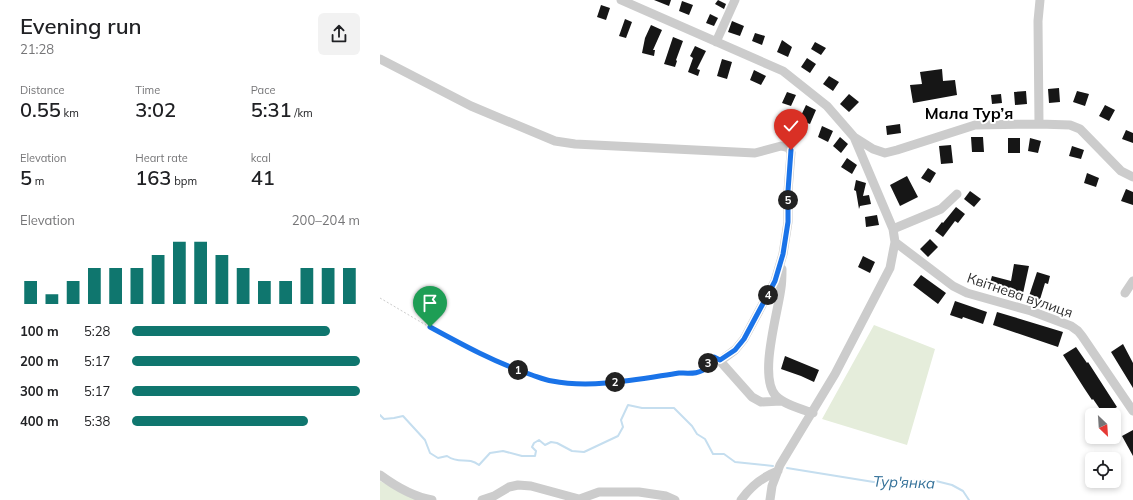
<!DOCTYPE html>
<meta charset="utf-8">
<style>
body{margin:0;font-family:Mulish,sans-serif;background:#f2f2f2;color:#202124;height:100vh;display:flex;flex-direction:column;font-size:15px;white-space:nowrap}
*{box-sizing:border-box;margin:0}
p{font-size:13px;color:#757577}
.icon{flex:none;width:22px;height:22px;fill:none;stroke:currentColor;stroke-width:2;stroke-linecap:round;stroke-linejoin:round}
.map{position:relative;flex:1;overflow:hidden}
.drawer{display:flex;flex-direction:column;background:#fff;width:380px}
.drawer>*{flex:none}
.needle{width:26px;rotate:155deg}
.buttons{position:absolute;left:705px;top:408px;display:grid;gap:8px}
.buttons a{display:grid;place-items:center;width:36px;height:36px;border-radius:6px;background:#fff;box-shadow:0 2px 6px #0003;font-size:20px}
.pin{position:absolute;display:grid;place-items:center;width:34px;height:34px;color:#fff;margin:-41px -17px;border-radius:50% 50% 50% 0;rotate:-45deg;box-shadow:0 0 4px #0007}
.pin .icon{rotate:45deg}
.km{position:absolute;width:20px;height:20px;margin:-10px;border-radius:50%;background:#222;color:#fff;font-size:11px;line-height:20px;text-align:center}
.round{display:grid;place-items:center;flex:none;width:42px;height:42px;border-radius:6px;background:#f2f2f2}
.overview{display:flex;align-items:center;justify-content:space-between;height:68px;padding:0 20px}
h1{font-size:22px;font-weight:600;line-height:30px}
.stats{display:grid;grid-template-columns:repeat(3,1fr);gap:6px;height:68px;padding:4px 20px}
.stats div{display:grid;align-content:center}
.stats b{font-size:20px;font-weight:600}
.stats small{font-size:11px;font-weight:400}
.stats p{font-size:11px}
.chart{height:112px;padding:8px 20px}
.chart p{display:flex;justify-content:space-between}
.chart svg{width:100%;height:72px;margin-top:4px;stroke:#0f766e;stroke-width:6}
ul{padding:0 20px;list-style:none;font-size:13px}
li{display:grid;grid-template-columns:64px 48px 1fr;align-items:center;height:30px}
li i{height:10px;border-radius:5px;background:#0f766e}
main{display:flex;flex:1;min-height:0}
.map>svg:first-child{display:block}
.green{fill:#e5eddb}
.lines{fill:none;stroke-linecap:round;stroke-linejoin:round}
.stream{stroke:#c5deef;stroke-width:2}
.building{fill:#161616}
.path{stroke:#ccc;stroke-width:1;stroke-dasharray:2 2;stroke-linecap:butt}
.minor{stroke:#ccc;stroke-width:9}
.route-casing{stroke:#fff;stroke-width:8}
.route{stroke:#1a73e8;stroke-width:5}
.labels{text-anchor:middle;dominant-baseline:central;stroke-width:4;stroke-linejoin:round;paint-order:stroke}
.street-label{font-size:14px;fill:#2f2f2f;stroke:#fff}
.water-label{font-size:15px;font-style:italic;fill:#347199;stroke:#fff}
.quarter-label{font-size:16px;font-weight:bold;fill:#000;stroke:#fff}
</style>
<main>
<section class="drawer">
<div class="overview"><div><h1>Evening run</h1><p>21:28</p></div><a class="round"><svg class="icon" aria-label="share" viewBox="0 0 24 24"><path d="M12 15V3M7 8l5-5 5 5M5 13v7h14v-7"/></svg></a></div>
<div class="stats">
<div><p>Distance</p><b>0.55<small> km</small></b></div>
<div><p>Time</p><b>3:02</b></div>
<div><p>Pace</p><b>5:31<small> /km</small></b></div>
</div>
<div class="stats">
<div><p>Elevation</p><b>5<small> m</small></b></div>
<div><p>Heart rate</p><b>163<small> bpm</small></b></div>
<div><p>kcal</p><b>41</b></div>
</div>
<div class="chart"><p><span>Elevation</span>200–204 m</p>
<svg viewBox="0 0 160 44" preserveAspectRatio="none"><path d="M5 44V30M15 44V38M25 44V30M35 44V22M45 44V22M55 44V22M65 44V14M75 44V6M85 44V6M95 44V14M105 44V22M115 44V30M125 44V30M135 44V22M145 44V22M155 44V22"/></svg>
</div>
<ul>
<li><b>100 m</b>5:28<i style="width:87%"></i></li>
<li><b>200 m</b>5:17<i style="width:100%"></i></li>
<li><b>300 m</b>5:17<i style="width:100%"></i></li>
<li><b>400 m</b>5:38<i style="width:77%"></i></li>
</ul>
</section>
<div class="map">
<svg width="753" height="500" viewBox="0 0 753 500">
<rect width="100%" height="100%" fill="#fff"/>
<!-- green -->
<path class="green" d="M494,325L555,349L527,445L442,419Z
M0,481L30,496L55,500H0Z"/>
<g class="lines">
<!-- stream -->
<path class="stream" d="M0,415L4,419L14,418L23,416L45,440L50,453L58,458L67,456C80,465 87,456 99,465L110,453L123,451L142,456H155L156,451L152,447L154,443L159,440L165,445L171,442L177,443L192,451L204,452L238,436L243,427L241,420L248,405L262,408H294L312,426L317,434L325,439L333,454H344L355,462L393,466
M407,468L506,484L541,480L556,481L572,485L583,491L589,500"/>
</g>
<!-- building -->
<path class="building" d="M274,0H291L289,6Z
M338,0L346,4L344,9L335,4Z
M302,1L313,5L309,15L299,11Z
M221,5L230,8L226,20L217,17Z
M330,14L338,18L334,26L326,23Z
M245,19L252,22L246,38L239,36Z
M352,21L364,26L360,36L348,32Z
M271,25L282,30L273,50H275L274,56L262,53L265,38Z
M375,33L385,36L382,45L372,41Z
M293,37L303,41L296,60L297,61L295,67L284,64Z
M402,40L412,47L408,57L397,52Z
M435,42L446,48L441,55L431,49Z
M315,46L326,51L317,69L320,70L318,76L308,72L313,58L310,56Z
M427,58L436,64L430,73L421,67Z
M342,59L352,62L347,79L337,76Z
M562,69L563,81L575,80L577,95L533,103L530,85L542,84L540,72Z
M374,70L386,76L381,85L370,80Z
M449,76L459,82L453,91L443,84Z
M679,88L680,102L669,103L668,89Z
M646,91L647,104L635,105L634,92Z
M697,91L709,94L705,106L693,102Z
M407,92L416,95L411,106L402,103Z
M469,94L479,102L469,112L460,104Z
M621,94L622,103L612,104L611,95Z
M426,105L436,110L430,124L419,120Z
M725,105L735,110L729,121L719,116Z
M520,124L521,133L507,135L506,126Z
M442,126L453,131L448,142L438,137Z
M746,130L753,133V143L742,139Z
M460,137L468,144L461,153L453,146Z
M591,137H603L604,152H592Z
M628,138H640V153H628Z
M650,138L661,141L658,153L648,151Z
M571,145L573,163L561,164L559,146Z
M692,146L704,150L701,159L689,156Z
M467,158L477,165L472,174L461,167Z
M548,168L556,173L550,183L541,178Z
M707,173L719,178L716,187L704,183Z
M527,176L538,197L520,206L510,185Z
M476,180L486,183L483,196L489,195L491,204L480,206L479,209L476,191L474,190Z
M746,189L753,192V205L741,201Z
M590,191L601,199L594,207L584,199Z
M576,207L585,214L578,223L575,221L563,237L555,231L562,222L563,223Z
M497,215L499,225L486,227L485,217Z
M550,239L558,247L548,257L540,249Z
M483,256L495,262L490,273L478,267Z
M634,264L649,266L642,298L608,289L612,276L631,281Z
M657,272L670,276L668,284L665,283L658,306L647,302Z
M541,275L566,293L558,304L533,285Z
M575,301L607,312L603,324L583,317L582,319L570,315Z
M617,312L683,332L678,347L613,325Z
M743,344L753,363V388L731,352Z
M696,347L707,363L708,362L737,407L724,415L713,399L712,400L704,388L683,355Z
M405,356L439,370L434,382L421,376L401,369Z
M753,430V456L742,436Z"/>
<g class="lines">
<!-- path -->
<path class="path" d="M0,298C48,326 96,357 149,374C156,376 164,379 172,381C212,389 259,379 299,373C308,373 321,375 327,366C329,362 329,361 333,358"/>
<!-- minor -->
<path class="minor" d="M241,0L403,71L447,106L474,137L493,149L505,153L517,150L595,125L659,124L690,125L700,129L741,171L753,177
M336,42L355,0
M0,59L91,106L175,141L195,144L375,153L401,146L409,148L411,153L408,191V222L403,254L395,281L364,339L355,350L340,361L372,397L381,402L401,401
M659,124L658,21L660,0
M513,229L561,209L577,194
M515,242L573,286L587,293L651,311L691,326L698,331L702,336L753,411
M402,269C402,275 402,282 401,288C398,313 378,377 396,396C405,405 421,409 433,413
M745,293L753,281
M0,475C15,486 33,497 52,500
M102,500L114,496L129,487L138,485L151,486L199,499
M197,500L219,492H259L286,496L295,500
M361,500C371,486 382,477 398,471
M390,500L392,486L400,465L455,374L510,268L515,242L513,229L474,137"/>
</g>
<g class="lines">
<!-- route casing -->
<g class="route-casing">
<path id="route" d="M50,327C83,345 116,363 152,375C158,377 165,380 172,381C212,389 259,379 299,373C307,373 321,375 326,367C330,362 329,360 334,357L340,360L355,350L364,339L395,281L403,254L408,222V191L411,150"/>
</g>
<!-- route -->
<use href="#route" class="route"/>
</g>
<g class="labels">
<!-- street labels -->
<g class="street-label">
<text transform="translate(640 295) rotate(19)">Квітнева вулиця</text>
</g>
<!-- water labels -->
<g class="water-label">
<text transform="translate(524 482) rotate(2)">Тур'янка</text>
</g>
<!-- quarter labels -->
<g class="quarter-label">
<text x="589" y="113">Мала Тур’я</text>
</g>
</g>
</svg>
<div class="buttons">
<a><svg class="needle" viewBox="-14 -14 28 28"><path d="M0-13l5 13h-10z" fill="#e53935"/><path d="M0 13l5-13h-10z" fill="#757577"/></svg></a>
<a><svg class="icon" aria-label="locate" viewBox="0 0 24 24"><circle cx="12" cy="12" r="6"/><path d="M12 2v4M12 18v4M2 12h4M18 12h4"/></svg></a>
</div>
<div class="pin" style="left:50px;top:327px;background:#1e9e55"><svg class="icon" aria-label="arrive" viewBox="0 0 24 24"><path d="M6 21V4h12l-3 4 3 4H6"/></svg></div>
<div class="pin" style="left:411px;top:150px;background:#d93025"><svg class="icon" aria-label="check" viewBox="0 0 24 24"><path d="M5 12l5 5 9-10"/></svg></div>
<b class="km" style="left:138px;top:370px">1</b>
<b class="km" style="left:235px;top:382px">2</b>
<b class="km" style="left:328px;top:363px">3</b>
<b class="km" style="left:388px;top:295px">4</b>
<b class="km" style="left:408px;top:200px">5</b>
</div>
</main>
